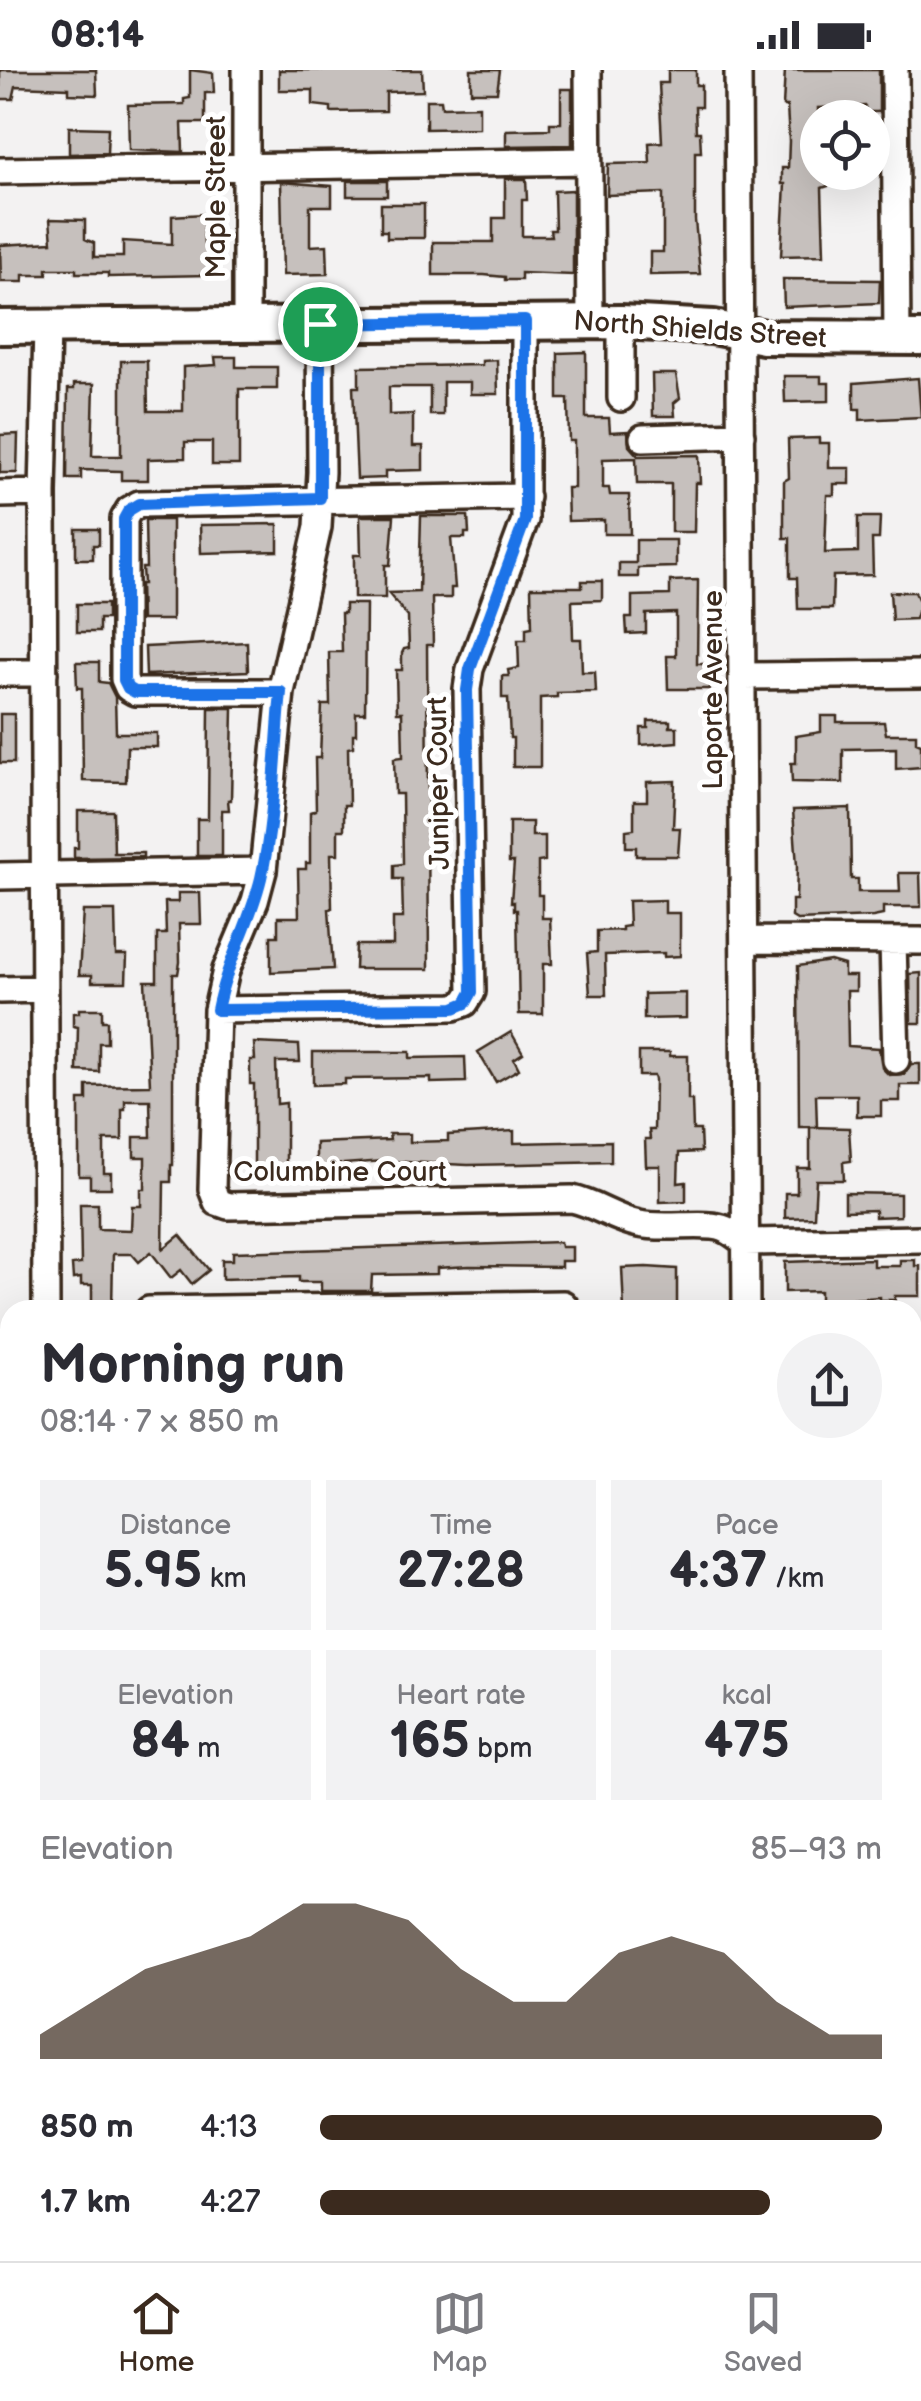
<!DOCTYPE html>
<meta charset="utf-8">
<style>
body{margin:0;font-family:"Balsamiq Sans",sans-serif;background:#f2f2f3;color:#2b2b33;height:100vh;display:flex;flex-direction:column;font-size:38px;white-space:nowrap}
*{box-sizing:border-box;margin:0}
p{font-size:32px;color:#7c7c81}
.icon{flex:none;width:55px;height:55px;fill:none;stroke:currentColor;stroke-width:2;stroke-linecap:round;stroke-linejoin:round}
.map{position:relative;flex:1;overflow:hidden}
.side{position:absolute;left:0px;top:1230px;width:922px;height:962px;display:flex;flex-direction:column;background:#fff;border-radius:30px 30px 0 0;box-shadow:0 10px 40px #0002}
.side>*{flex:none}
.fabs{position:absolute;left:800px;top:30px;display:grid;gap:20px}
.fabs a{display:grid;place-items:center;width:90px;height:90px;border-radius:50%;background:#fff;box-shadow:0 10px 40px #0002;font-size:50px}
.pin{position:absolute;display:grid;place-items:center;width:85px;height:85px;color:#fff;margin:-42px;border:5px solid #fff;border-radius:50%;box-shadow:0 2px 10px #0007}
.round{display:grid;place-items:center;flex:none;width:105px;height:105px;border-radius:52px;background:#f2f2f3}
.overview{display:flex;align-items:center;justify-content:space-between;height:170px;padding:0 40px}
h1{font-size:55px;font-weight:600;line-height:75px}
.metrics{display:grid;grid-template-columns:repeat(3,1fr);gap:15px;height:170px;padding:10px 40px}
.metrics div{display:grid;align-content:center;border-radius:0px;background:#f2f2f3;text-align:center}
.metrics b{font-size:50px;font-weight:600}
.metrics small{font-size:28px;font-weight:400}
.metrics p{font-size:28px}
.chart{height:280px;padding:20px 40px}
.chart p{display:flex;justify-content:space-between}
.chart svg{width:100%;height:180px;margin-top:10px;fill:#3b2a1e;opacity:.7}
ul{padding:0 40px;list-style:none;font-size:32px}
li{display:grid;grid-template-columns:160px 120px 1fr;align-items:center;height:75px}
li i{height:25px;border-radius:12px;background:#3b2a1e}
.status{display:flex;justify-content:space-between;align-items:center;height:70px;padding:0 50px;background:#fff;direction:ltr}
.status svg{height:28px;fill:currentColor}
.dock{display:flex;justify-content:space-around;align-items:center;height:140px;border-top:2px solid #e1e1e2;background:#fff;font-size:28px;color:#7c7c81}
.dock a{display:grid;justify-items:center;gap:5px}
.dock .current{color:#3b2a1e}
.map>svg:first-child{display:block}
.built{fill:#e6e3e2}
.building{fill:#c6c0bd;stroke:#3b2a1e;stroke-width:2.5}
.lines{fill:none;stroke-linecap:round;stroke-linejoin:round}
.minor-casing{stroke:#3b2a1e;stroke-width:32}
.major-casing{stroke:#3b2a1e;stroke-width:40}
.minor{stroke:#fff;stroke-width:25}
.major{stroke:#fff;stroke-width:32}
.route-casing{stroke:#fff;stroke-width:20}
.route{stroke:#1a73e8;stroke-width:12}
.labels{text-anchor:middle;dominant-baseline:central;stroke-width:10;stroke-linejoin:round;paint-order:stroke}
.street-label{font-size:28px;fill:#3b2a1e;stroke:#fff}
</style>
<div class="status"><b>08:14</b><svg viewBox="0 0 49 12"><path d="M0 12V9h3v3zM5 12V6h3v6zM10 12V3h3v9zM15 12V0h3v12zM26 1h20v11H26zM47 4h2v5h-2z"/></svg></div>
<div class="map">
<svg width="921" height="2191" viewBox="0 0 921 2191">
<rect width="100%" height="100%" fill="#f3f2f2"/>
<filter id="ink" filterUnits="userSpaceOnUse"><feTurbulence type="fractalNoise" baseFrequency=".01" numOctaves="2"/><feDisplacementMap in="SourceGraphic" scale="20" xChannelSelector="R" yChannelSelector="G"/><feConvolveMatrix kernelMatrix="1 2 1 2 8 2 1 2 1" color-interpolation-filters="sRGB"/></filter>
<g filter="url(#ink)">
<!-- built -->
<path class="built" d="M0,1316H10V1834H0Z"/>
<!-- building -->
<path class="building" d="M0,0H96L97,25L69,24V18L16,16L13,29H0Z
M190,0L213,3L214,23H205V53H182L183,82L129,80L128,35L184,34V29L190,28Z
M279,0H422L423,21L386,22V41L331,42V37L313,35V20H279Z
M471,0H500L497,22H471Z
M668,0H696V15H701V37H695L696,62H700L701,82H695V150L700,204L650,205V182H663V123L607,125L608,94L650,93L649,73L662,72L659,13H668Z
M785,0H879V42H866L865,36L818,38V102H828V116L822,118L824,185L781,186L785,114H782V98H788L789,71L787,36H783Z
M561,19H572V75L506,76V60L550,59V53H561Z
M426,30H441L442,37L479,36V58L426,59Z
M69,57L108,58L107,83L69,84Z
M505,109H526L527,130H522V166H551L550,160H555L554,121L573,120V205L521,203V210H505V207L484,205H433V172H493V148H505Z
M347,111H387V126H347Z
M281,112L332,116V136H310V176L327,175L328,204L283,205Z
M381,134H424V168H387V161H381Z
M203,144L204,175H209V205L108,207V203H76V199H47V205H23V212H1L0,175L52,172L50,149L85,150V169L94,173V187H123V171L172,174V146Z
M783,209L880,210L879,233L784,237Z
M586,282V348H609L610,362L628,361L629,376L638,386L699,385L700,413H695L694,462H671V414H637L636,388L603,389V418H609L610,425H629L630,464H604V450L568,451L567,418H574V371H569L568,329H558V283Z
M215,287H236V297H277V319H239V395H212V372H185V388L148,389V410H121V401L81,400V409H67L68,319H74V314H94L92,386H121V291H147L148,341H183V297L216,295Z
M497,290L498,324H470V312H443V345H430V317H389V345L413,344V376H423V400L385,401V408L357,409L353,317H359V297L482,295V291Z
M652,304H676L680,328L674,333L675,346H653Z
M784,306H821V313H829V331L785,332Z
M918,308L921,347L860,350V339H854V313Z
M18,364L17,403H0V365Z
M819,368V373H829V398H850V414H834V425H827L825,483L858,482V447H880L879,469H872L873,505L833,506L832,539H798L797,508H790V468H784V411L789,408L788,369Z
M360,446H394L390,495H385V528H354V485H361Z
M421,446H468L469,463H465V468H451L455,518H451V528H432L433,575H427L429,899H355L356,875H393V848H403L402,809H394V795L403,794L402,724H395L394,688L403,687L402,642H397L396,600H402V583L404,579L409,578L408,547L388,523L419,522Z
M145,450H172V550H141L140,514H143L142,498H146Z
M278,454V481L201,483L200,455Z
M76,459H99V475H93V489H76Z
M636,470H676V497L638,498V507H619V493H636Z
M698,510L697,594H709V619H668L667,586H676V543L646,544V563L627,564L626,548H632V526L670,525V511Z
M582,511H602V530L572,531L573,569H581L582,602H595L596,622L557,623V627L540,628V697H513V668H510L508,628H502V606H509L508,600L519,598L518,570H526V558L532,557L531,517H582Z
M890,522H915L918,529H921V542H917L915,549L892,550Z
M77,534H107V549H99V562H77Z
M345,534H366L365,643H356V664H353V677L348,678L349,735H344V760H338V784H331L332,838L329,839L333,899L271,902V866H278V847H299L298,799H306V793H310V742L316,740L315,688H320L322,635H330L329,582H342L341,543H345Z
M247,572L248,601L146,605L145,577Z
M76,592H99V612L108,613L115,627L116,663H157V677H127L126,712L83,711L82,618H77Z
M209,638H233L231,730H228L229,740H222V786H197V749H208Z
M0,644H14V693H0Z
M821,646H837V652H884L886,664H916V672L921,674V697L896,699V678L843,679V713L792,712L791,693H796V666L821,662Z
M648,651H670V657H677V672L641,675V658H648Z
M675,711L673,758H680L678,786H636V777H626V760L634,759V731H647V712Z
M850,738L851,809H858V822H900L899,803H920L921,837H883V845L873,847L797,850L792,847V830H796L797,796L793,740Z
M78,741H113L114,783H143V787L74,788V778H78Z
M509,752H532V766H545V791L538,792V825H542V848H550L552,894H543V944H519L517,840H514V832H511L514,792H509Z
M178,823H200L201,854H179L180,892L178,904H173V1095H171V1112H164L163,1179L180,1165L209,1200L192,1214L181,1200L171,1208L151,1182L139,1192L132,1184H113L112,1240H92V1215H81V1208L73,1209L72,1195L81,1194L80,1134H98V1159L131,1160L132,1136H141V1119H145V1087H134V1067H151L150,1030H125V1039H122V1070H104V1103H111V1118H90V1106H79V1030H87V1016L150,1015L145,911H157V864H166L165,832H178Z
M665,830V843H680V886L664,887V883L605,885L606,925H590L587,883L597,882V861L622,860V857L629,856L628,831Z
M83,841H115L116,885H127L126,912H92V905H79Z
M830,891L844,895V906H856V921H847L848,976L879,978L882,998L889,1005L904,1004L911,994H920V1015H900V1031H881V1046H857V1025H816L817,1057H799L798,896Z
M921,903V953H911L910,904Z
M686,923V948L644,949V924Z
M79,939H102V951H107V973H99V1002L77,1001L78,957L73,956V943H79Z
M511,962L523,983L514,989L519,999L496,1012L478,982Z
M254,973L299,975L300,992H276L277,1034L286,1033V1096L254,1098V1014H250V990H255Z
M313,982H410V988L465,987L466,1012L431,1013V1008L345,1009V1014L313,1015Z
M639,982H670V986H688V1030H692L693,1060H700L701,1082L679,1083L678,1113L686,1112V1131L660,1132V1096H646L645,1069H650L649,1060H654L655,1010L654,1006H639Z
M810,1057L849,1058L851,1091L843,1092L844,1110H816L814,1147L785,1148V1123H797V1098H810Z
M514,1061V1073L611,1071V1092L468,1095L385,1091L316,1096V1073L390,1070L389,1064H410V1072L448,1071V1065Z
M845,1123L900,1124V1146L875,1147V1140L845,1141Z
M560,1172L561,1177H572V1191H561V1197L469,1196L437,1198V1204L372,1205L371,1221H321V1212H299V1207L222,1209V1190H233V1182Z
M873,1189V1196H900V1190H915V1196H920V1226H895V1230H880V1227L820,1231V1221L785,1222V1192Z
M646,1197L677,1199V1240H624L622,1198Z"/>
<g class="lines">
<!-- minor casing -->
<g class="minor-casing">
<path id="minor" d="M246,0V254
M588,0L590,251
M738,0L746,1240
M895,0L897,269
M0,101L588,91
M320,254L321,402L318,457L281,622L263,801L255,831L226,900L217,940L212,1119L217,1132L228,1136L572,1129C596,1134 614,1149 639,1154C663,1160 708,1151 725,1159C732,1162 739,1168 745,1172L921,1169
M621,328V252
M643,368L741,365
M0,424L43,423
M0,603H44
M743,606L921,604
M281,622H135L128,618L124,609V449L129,440L139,434L526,427
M0,806L263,801
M745,870L921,871
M893,871L896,990
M0,920L44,919
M217,940L454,937L465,933L472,922L467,619L470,599L525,450V251
M46,1240L43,423L47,257
M149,1240L563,1234L568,1240
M912,1383H921
M0,1478L3,1473L2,1338
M912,1531H921
M912,1667H921
M912,1810H921
M0,1940H10
M912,1969H921
M0,2145H10
M912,2145H921
M184,2182V2191
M753,2182V2191
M907,2182V2191"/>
</g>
<!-- major casing -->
<g class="major-casing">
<path id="major" d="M0,257L621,252L713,257L764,267L921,268"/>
</g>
<!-- minor -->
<use href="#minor" class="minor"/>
<!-- major -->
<use href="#major" class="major"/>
</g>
</g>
<g class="lines" filter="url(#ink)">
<!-- route casing -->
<g class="route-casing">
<path id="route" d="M525,251V450L470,599L467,620L472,922L466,933L454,938L217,940C226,893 250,854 261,808C275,748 275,683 281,622H135L128,618L124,610V449L129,440L139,434L320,428V254Z"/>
</g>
<!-- route -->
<use href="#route" class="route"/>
</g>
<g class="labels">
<!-- street labels -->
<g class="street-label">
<text transform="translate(216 127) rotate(-90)">Maple Street</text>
<text transform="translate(700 260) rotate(4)">North Shields Street</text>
<text transform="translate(713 620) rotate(-90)">Laporte Avenue</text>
<text transform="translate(439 713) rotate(-91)">Juniper Court</text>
<text x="340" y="1102">Columbine Court</text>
</g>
</g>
</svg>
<div class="fabs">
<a><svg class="icon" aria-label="locate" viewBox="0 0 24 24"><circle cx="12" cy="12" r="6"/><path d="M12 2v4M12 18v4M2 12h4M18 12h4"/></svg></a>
</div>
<div class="pin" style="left:320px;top:254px;background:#1e9e55"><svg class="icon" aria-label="arrive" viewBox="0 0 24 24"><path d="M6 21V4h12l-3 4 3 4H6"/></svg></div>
<section class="side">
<div class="overview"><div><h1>Morning run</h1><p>08:14 · 7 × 850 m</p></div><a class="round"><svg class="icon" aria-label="share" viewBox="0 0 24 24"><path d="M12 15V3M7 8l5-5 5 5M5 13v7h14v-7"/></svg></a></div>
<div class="metrics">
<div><p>Distance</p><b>5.95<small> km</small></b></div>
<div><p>Time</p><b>27:28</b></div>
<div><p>Pace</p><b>4:37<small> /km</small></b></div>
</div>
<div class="metrics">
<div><p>Elevation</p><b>84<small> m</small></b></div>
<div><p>Heart rate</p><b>165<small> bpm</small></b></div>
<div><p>kcal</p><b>475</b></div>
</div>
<div class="chart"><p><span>Elevation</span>85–93 m</p>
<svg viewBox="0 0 160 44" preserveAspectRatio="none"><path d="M0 44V38L10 30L20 22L30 18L40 14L50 6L60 6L70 10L80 22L90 30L100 30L110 18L120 14L130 18L140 30L150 38L160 38V44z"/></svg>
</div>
<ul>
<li><b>850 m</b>4:13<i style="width:100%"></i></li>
<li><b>1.7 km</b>4:27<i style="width:80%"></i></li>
</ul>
</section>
</div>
<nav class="dock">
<a class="current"><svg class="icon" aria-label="home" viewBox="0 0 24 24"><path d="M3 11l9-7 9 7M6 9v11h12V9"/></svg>Home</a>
<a><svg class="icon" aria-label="map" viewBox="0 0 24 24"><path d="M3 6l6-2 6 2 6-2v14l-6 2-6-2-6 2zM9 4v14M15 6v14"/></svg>Map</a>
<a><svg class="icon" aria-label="saved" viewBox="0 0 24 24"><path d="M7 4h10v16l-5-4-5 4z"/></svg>Saved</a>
</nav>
